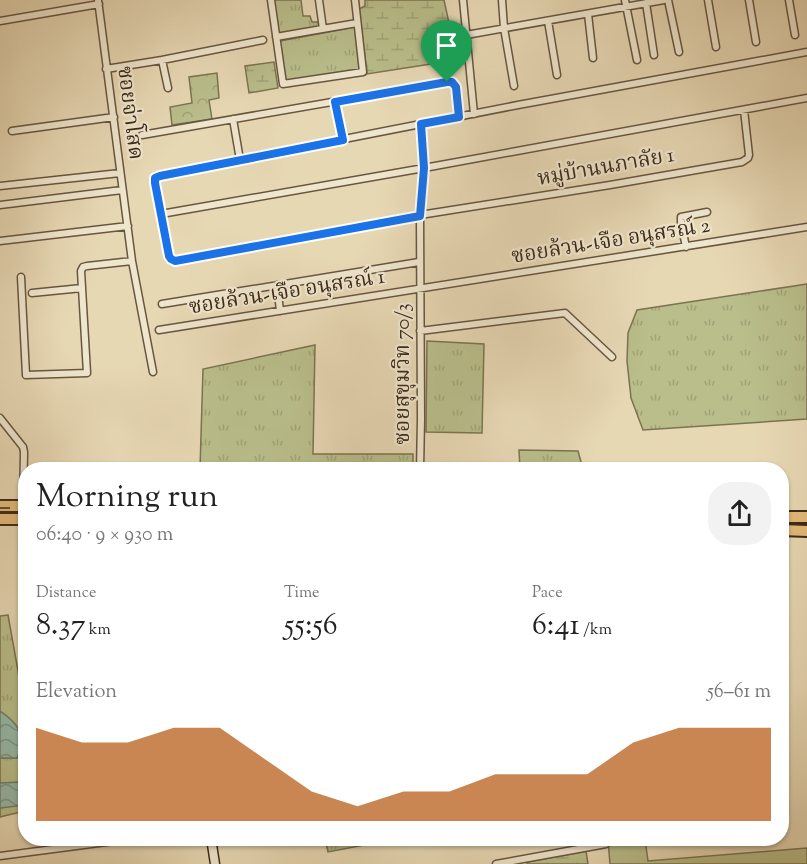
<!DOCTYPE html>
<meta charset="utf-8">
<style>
body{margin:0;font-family:"Sorts Mill Goudy","Noto Serif Thai",serif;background:#f2f2f2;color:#222;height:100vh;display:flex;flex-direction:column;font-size:22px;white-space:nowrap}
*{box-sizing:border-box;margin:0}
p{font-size:20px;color:#767676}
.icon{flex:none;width:33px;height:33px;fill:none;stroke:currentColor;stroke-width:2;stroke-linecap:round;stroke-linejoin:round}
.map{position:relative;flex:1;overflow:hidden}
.drawer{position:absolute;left:18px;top:462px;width:771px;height:384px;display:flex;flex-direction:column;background:#fff;border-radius:24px;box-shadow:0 2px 4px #0004}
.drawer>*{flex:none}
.pin{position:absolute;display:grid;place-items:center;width:51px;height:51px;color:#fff;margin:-62px -26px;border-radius:50% 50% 50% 0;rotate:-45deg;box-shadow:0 0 6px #0007}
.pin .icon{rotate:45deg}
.round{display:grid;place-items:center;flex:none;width:63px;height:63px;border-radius:24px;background:#f2f2f2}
.headline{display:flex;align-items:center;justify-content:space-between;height:102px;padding:0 18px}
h1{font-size:33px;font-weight:600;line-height:45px}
.metrics{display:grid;grid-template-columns:repeat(3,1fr);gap:9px;height:102px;padding:6px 18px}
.metrics div{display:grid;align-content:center}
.metrics b{font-size:30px;font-weight:600}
.metrics small{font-size:16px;font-weight:400}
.metrics p{font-size:16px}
.chart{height:168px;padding:12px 18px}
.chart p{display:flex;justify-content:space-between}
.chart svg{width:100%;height:108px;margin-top:6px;fill:#b45309;opacity:.7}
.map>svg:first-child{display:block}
.grass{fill:url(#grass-tufts);stroke:#7b7452;stroke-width:1.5}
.forest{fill:url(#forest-crowns);stroke:#7b7452;stroke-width:1.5}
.wetland{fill:url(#wetland-marsh);stroke:#7b7452;stroke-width:1.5}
.pitch{fill:#b9be8b;stroke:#7b7452;stroke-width:1.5}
.water{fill:url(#water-waves);stroke:#738170;stroke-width:1.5}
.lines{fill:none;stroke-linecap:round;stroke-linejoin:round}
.street-casing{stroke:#685640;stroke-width:9}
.secondary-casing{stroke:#3d2b1a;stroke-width:11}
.highway-casing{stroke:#3d2b1a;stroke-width:14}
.street{stroke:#efe6ce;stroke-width:6}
.secondary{stroke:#efe6ce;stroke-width:8}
.highway{stroke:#e4bc7a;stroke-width:10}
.rail{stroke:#3d2b1a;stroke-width:1.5;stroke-dasharray:10 10;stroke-linecap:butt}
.route-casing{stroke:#fff;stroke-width:12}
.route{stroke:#1a73e8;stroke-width:8}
.labels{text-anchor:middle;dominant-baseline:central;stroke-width:4.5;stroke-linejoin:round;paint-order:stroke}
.street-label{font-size:21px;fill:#3d2b1a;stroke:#efe6ce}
</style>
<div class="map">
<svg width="807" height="864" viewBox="0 0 807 864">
<defs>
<pattern id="grass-tufts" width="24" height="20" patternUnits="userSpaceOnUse" patternTransform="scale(1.5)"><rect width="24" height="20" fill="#b9be8b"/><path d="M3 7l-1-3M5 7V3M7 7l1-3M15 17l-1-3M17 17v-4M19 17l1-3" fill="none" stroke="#a0a377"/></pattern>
<pattern id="forest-crowns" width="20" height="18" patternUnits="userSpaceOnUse" patternTransform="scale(1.5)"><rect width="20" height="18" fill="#b9be8b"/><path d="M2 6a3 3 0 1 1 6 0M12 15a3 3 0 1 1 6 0" fill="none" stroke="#a0a377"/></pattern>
<pattern id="wetland-marsh" width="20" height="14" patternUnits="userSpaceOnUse" patternTransform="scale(1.5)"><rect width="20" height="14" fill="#b9be8b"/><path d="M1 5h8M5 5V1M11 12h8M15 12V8" fill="none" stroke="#a0a377"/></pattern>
<pattern id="water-waves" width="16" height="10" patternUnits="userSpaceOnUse" patternTransform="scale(1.5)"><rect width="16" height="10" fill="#97baa9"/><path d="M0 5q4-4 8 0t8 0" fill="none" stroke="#7c9789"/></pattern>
</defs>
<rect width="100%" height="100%" fill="#e7d8b4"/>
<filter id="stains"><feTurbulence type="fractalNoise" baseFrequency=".00333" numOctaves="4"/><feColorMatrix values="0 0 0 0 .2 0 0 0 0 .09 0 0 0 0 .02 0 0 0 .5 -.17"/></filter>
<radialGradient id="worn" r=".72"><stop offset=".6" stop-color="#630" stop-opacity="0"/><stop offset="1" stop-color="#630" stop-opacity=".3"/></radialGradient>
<!-- grass -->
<path class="grass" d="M273,0H301L303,16H310L312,22H319L320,27L278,34Z
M355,27L361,70L285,81L280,41Z
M807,284V419L643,430L631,398L627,361L628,333L637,310Z
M427,341L484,344L482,433L426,432Z
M315,345L313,454H413V469H200L203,369Z
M519,450L578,451L583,469H520Z
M8,615L23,699H25V782L0,783V758H17C18,754 21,748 21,743C24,730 10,718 0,711V616Z
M25,802V811L0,817V808L24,803Z
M325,839H342L345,843L370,839H396L328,852Z"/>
<!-- forest -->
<path class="forest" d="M217,73L219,98L209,100L212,119L172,125L170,107L192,103L189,77Z"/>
<!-- wetland -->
<path class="wetland" d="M365,0H444L449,23L450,61L367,74L359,9L365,6Z
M274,62L278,88L249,93L245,66Z
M586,851L588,864H527V862Z"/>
<!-- pitch -->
<path class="pitch" d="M608,839H645L648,861L807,848V864H610Z"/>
<!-- water -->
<path class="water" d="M0,711C18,723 28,737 17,758H0Z
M25,782V803L17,806L0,808V783Z"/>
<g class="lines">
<!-- street casing -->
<g class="street-casing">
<path id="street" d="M98,0L132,261L153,372
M271,0L283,84L363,72L355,0
M319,0L323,29
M463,0L474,114
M502,0L504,28L514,86
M625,0L637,60
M668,0L679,52
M708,0L716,47
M749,0L756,42
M789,0L795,35
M646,3L654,55
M588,14L593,58
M0,21L99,4
M548,21L557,75
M466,35L664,0
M276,37L357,23
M162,60L168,88
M106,69L162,60L263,40
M335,102L343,140
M744,110L749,155L748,158L742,162L610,185L420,215L175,261L171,259L169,256L155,183V178L160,175L518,105L807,52
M233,119L240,160
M12,131L114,117
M142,135L447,82H452L456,86L459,117
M0,186L120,173
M0,205L122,190
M161,214L424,168L807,98
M0,241L128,226
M686,247L681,223V217L707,212
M21,277L26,375L87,373L81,271L83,267L87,266L132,261
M277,285L280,311
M32,293L82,288
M162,304L419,262
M159,330L807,227
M420,331L565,313L612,357
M0,418L23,447L24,452L23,506
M420,470L421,419L420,215L424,168L421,125
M211,843L236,838
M0,856L137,838
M496,864L606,844"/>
</g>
<!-- secondary casing -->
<g class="secondary-casing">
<path id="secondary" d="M211,838L215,864"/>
</g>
<!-- highway casing -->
<g class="highway-casing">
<path id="highway" d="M0,506H26
M782,517H807
M0,519H26
M782,530L807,531"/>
</g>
<!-- street -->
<use href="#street" class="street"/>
<!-- secondary -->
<use href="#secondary" class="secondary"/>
<!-- highway -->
<use href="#highway" class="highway"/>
<!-- rail -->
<path class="rail" d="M0,508H26
M782,524H807"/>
</g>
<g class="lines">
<!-- route casing -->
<g class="route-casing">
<path id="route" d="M447,82H452L456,87L459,117L421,124L424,168L420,216L175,261L171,259L169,256L155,183V178L160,176L343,140L335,102Z"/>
</g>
<!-- route -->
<use href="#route" class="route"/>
</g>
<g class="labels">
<!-- street labels -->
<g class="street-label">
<text transform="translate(129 113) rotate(83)">ซอยจ่าโสด</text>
<text transform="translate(606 168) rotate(-10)">หมู่บ้านนภาลัย 1</text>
<text transform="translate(611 242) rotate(-9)">ซอยล้วน-เจือ อนุสรณ์ 2</text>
<text transform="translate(287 293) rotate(-9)">ซอยล้วน-เจือ อนุสรณ์ 1</text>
<text transform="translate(404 374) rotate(-90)">ซอยสุขุมวิท 70/3</text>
</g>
</g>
<rect width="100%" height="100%" filter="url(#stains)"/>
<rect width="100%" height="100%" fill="url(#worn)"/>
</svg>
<div class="pin" style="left:447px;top:82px;background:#1e9e55"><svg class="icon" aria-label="arrive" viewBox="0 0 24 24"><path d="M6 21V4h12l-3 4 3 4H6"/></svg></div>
<section class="drawer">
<div class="headline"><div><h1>Morning run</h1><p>06:40 · 9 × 930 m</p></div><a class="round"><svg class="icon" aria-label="share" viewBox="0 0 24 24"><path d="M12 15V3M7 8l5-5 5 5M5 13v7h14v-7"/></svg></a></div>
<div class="metrics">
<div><p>Distance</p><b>8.37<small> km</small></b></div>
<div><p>Time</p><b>55:56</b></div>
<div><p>Pace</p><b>6:41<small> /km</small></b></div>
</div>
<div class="chart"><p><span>Elevation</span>56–61 m</p>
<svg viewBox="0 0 160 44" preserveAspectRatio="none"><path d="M0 44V6L10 12L20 12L30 6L40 6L50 19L60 32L70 38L80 32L90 32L100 25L110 25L120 25L130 12L140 6L150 6L160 6V44z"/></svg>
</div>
</section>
</div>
